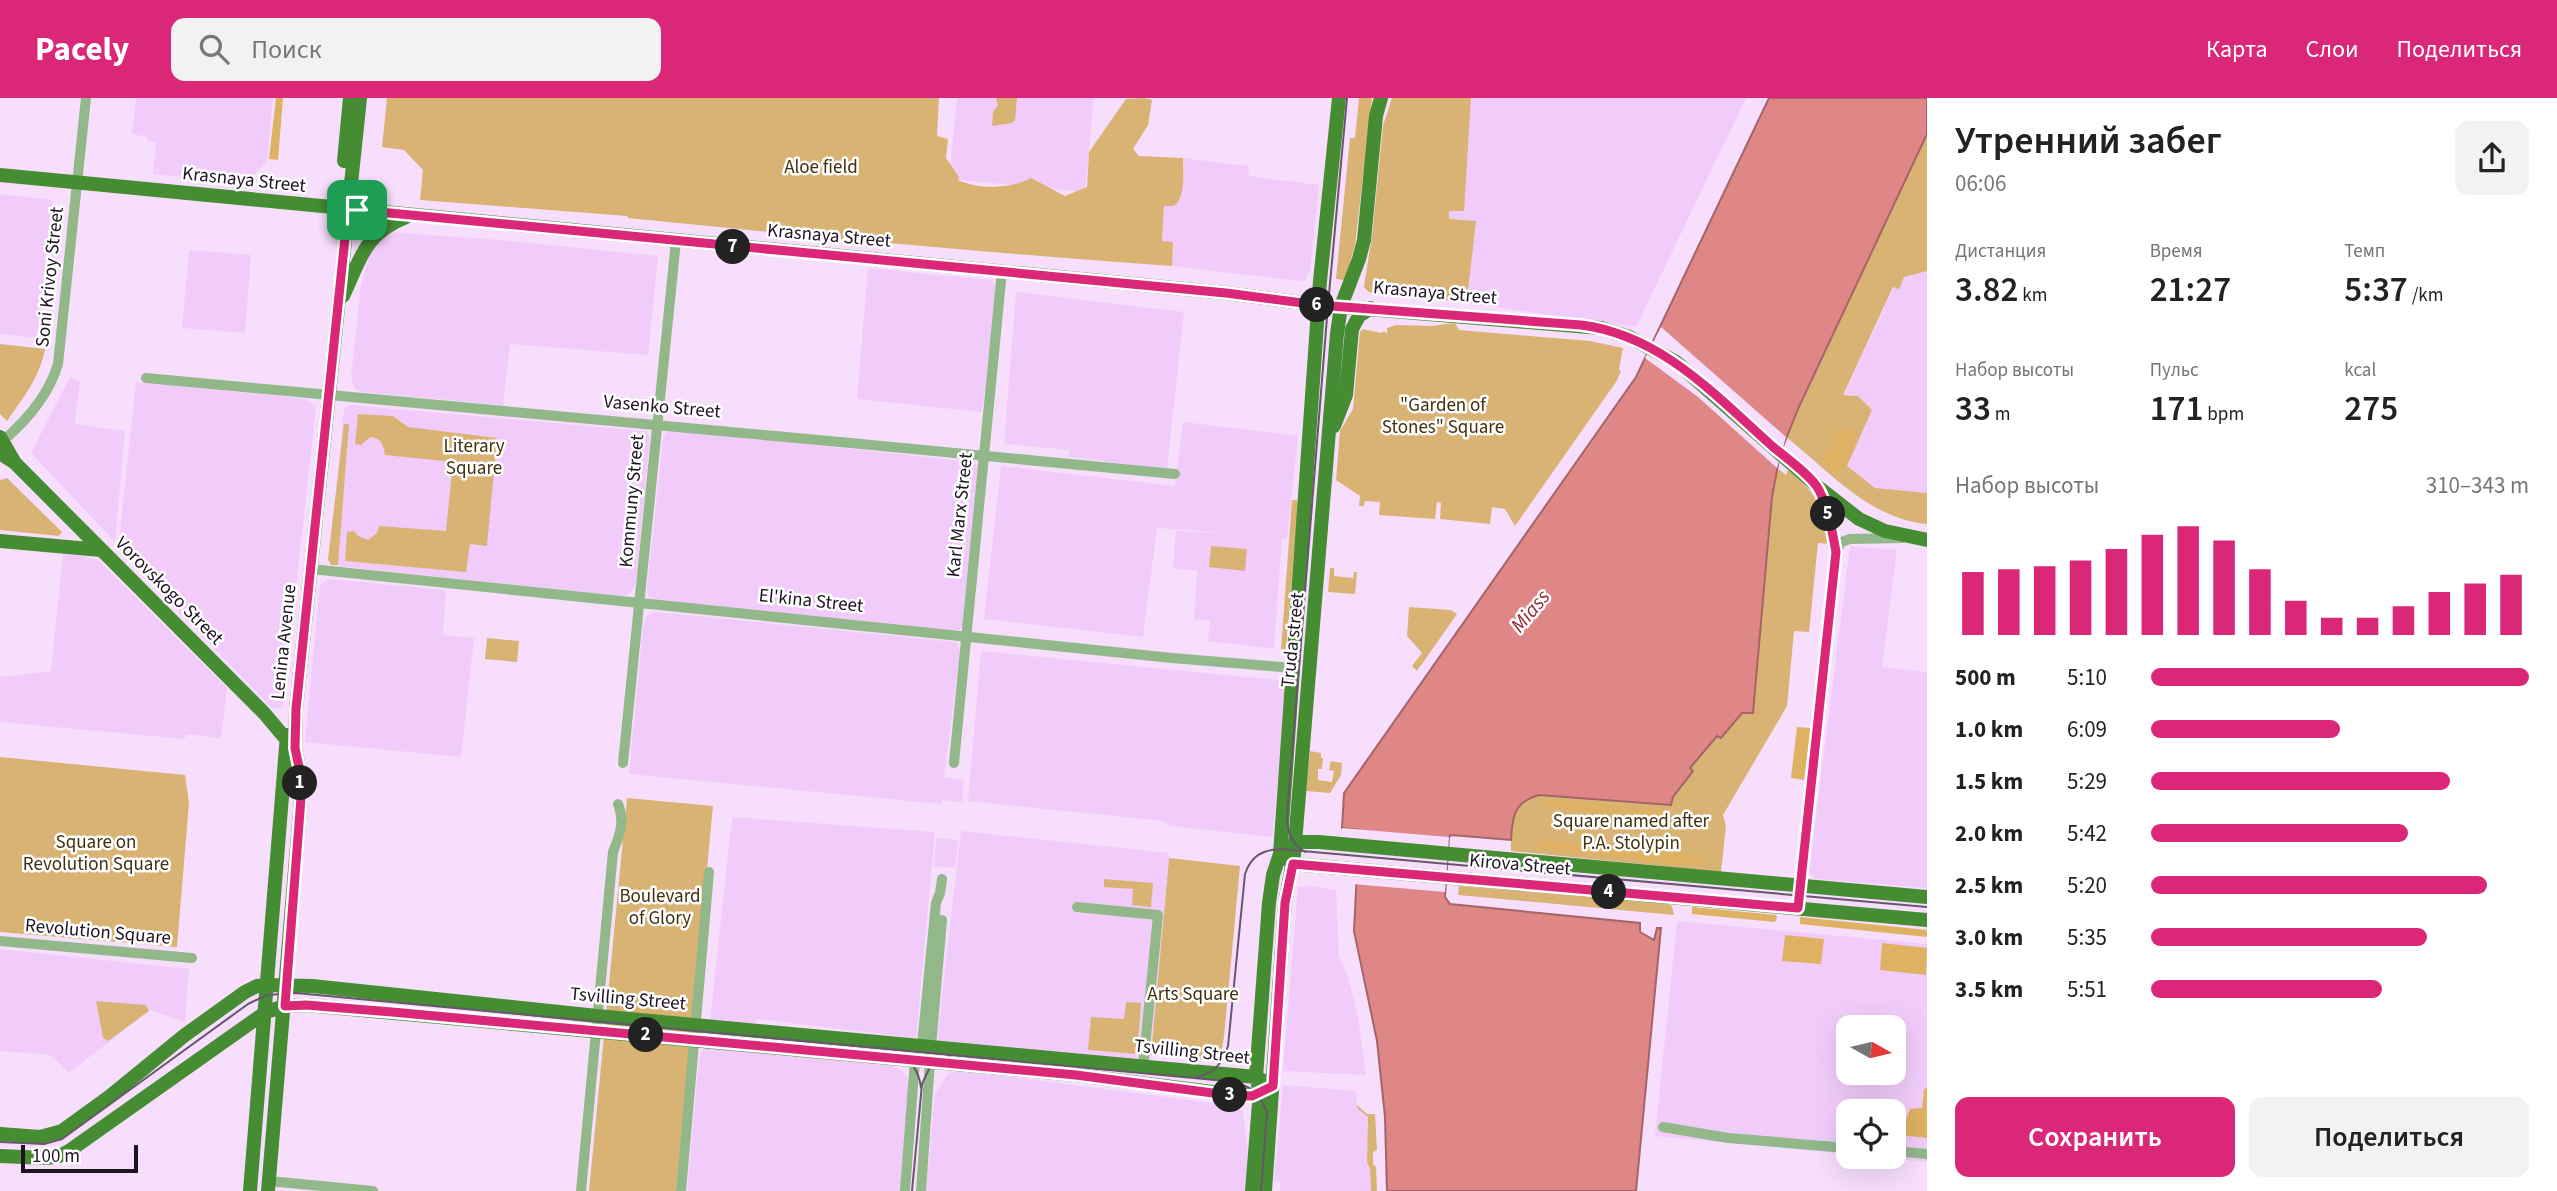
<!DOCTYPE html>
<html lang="ru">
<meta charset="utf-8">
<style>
body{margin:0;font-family:"Source Sans 3",sans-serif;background:#f2f2f2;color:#222;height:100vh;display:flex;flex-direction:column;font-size:26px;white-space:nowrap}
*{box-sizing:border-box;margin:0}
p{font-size:23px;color:#767676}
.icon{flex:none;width:38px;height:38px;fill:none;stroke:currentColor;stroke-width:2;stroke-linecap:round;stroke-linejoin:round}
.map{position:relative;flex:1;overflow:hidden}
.side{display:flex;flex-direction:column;background:#fff;width:630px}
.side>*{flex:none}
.needle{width:46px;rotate:98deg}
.fabs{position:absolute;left:1836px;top:917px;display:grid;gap:14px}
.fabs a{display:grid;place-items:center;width:70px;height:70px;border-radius:14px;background:#fff;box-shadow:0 7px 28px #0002;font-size:35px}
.scale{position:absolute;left:21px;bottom:18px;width:117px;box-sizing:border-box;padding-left:7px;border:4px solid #1e1321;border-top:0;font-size:19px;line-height:24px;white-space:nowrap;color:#1e1321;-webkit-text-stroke:5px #fff;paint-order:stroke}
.pin{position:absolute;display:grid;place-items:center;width:60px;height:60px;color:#fff;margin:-30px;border-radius:14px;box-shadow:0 4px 10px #0006}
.km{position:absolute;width:35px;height:35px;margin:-18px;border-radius:50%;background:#222;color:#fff;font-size:19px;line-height:35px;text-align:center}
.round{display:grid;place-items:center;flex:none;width:74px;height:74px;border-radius:14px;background:#f2f2f2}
.overview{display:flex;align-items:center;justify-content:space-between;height:119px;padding:0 28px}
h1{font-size:38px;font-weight:600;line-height:52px}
.stats{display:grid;grid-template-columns:repeat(3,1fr);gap:10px;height:119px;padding:7px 28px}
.stats div{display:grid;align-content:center}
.stats b{font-size:35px;font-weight:600}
.stats small{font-size:19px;font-weight:400}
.stats p{font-size:19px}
.chart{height:196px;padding:14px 28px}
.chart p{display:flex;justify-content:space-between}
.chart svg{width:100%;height:126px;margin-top:7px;stroke:#db2777;stroke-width:6}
.cta{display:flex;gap:14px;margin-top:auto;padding:14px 28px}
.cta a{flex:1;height:80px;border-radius:14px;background:#db2777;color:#fff;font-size:28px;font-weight:600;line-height:80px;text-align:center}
.cta a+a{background:#f2f2f2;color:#222}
ul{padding:0 28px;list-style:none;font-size:23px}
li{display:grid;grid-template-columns:112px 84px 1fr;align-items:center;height:52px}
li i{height:18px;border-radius:9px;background:#db2777}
header{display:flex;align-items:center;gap:42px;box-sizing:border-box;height:98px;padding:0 35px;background:#db2777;color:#fff}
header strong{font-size:33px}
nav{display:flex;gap:38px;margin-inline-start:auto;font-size:24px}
.search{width:490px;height:63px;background:#f2f2f2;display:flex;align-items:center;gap:18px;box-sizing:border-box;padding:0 24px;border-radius:14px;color:#767676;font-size:26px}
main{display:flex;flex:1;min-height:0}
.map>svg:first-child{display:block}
.built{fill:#f1ccfa;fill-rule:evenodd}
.green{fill:#d9b373}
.forest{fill:#deb163}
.water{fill:#df8687;stroke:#a56468;stroke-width:2}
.pier{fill:#f7defd}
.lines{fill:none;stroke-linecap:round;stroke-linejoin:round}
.minor{stroke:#92b889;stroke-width:10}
.major{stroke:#458c32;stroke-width:14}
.tram{stroke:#67576b;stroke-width:2}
.route-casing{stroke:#fff;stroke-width:14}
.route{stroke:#db2777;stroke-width:9}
.labels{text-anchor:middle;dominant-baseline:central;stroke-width:5;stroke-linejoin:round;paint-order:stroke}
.park-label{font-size:19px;fill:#43300d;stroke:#fff}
.street-label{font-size:19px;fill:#1e1321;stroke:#fff}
.water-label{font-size:21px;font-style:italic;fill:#912832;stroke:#fff}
</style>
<header>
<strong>Pacely</strong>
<div class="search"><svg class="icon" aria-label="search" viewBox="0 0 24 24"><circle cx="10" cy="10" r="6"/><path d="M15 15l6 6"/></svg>Поиск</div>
<nav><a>Карта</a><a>Слои</a><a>Поделиться</a></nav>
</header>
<main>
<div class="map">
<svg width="1927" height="1093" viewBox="0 0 1927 1093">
<rect width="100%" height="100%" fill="#f7defd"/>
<!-- built -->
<path class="built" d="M136,0H273L267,63L246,85L153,76L156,44L147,43V39L132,36Z
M957,0H1094L1085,94L949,81Z
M1392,0H1746L1636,229L1466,205L1377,196L1366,192L1364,184L1372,139L1383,28Z
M1183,60L1248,68L1249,78L1319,87L1310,172L1306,181L1301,183L1172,168L1173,144H1162L1164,108L1184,77Z
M0,96L53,102L37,240L0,236Z
M388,134L500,142L658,158L648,257L510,246L503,307L362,294L354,290L351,279L361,188L371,152Z
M189,152L251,157L245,235L182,230Z
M868,170L990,182L995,186L997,191L982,314L857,301Z
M1927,173V426L1899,420L1879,412L1840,383L1872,312L1858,298L1849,296L1843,298L1894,189L1904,179Z
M1016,194L1184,214L1167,371L1069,359V352L1004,346Z
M70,279L80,283L75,326L125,333L115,444L31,355Z
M136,284L306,301L316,309L283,607L279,611L272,610L118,451Z
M349,307L646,333L650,340L636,484L633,491L628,497L621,498L339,468L332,463L331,459L343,319L344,311Z
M1183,324L1298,338L1287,440H1282L1274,551L1208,543L1210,523L1194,521L1197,473L1173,470L1176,433L1241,436L1157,430L1143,539L984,521L1001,368L1175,388Z
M674,332L973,364L979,369L964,527L959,532L953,533L657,504L649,498L647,492L663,340L668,333Z
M1850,448L1897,452L1882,569L1927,574V790L1815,781L1809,774Z
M63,456L84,458L99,463L227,590L221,640L187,636L184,641L0,624V579L51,573Z
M328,481L446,492L443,537L474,540L461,659L305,644L320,487Z
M656,514L955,544L958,546L960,554L944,679L964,682L962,704L942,702L941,706L629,676L643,529L647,518Z
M981,553L1288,583L1272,739L1169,728L1163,723L968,703Z
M732,719L935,734L916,940L758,921L754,928L710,923Z
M961,733L1169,755L1151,965L945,946L937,941Z
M937,740L958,742L955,770L934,768Z
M1304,787L1336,792L1339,858L1348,878L1358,919L1366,977L1283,973L1298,789H1304Z
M1677,823L1927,846V1064L1871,1059H1894V1013H1848V1056L1655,1038ZM1848,929H1894V975H1848Z
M0,851L189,871L185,924L150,912L69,975L50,957L0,953Z
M706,949L880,966L891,967L904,974L910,986L901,1093H687L699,961L700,955Z
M957,972L1237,1008L1243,1014L1249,1065L1248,1093H926L935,995L949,975Z
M1283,987L1356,993L1357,1010L1368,1019L1367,1064L1370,1071L1371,1093H1280V1084L1274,1083Z"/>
<!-- green -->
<path class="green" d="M387,0H939L937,38L948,41L946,60L959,79L958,82C980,92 1011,91 1031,80L1065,98L1087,89L1089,54L1126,1L1144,0L1152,2L1148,27L1133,51L1139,58L1183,60C1183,75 1186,98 1174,108H1164L1162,143L1173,144L1172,168C990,155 806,138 628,120L627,118L420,102L423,72L404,52L382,49Z
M996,0H1017L1015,22L1012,25L992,28L993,14L998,7Z
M1359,0H1372L1355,147L1345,182L1336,181L1350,40H1355Z
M1392,0H1471L1464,113H1449V121L1476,123L1467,201L1481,205L1376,196L1369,194L1364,189L1372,139L1383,28Z
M1927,36V173L1904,179L1899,191L1893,189L1843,297L1858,298L1872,312L1847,368L1875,390L1927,395V426C1870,421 1829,373 1786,339Z
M1455,225L1459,232L1590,243L1623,250L1619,271L1621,273L1616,284L1515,428L1505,411L1492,409L1490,426L1440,421L1441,405L1437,404L1435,421L1379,417L1380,404L1365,403L1364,408H1359L1360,398L1336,382L1340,333L1353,311L1360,234L1363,231L1381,235L1384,233L1387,236V230L1396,227L1431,228Z
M0,246L45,251C40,279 23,300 7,323L0,316Z
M358,316L393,318L408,329L497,340L487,448L470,446L466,474L345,463L347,434L354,433L358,438L368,442L377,435L379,428L446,433L453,364L385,357C383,347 382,340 370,339L361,347L355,346Z
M344,326H349L338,467H331L328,461Z
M1777,370L1786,377L1788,372C1819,399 1823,405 1830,446L1818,445L1809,534L1794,533L1787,608L1723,717L1726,728L1721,774L1511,753C1511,727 1511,705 1539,697L1671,707L1673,699L1693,673L1690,670L1717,637L1721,640L1742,615H1753L1773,394Z
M7,380L62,434L59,438L0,432V382Z
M1292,402H1297L1298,408L1286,553L1281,551Z
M1211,448L1247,451L1245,473L1209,469Z
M1330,470H1334V478L1353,480L1354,474H1357L1355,496L1328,494Z
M1409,509L1451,512L1457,516L1417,573L1412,568L1422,555L1407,538Z
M487,540L519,543L517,564L485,561Z
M1310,653L1321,655V660H1323L1322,671H1318V682L1332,684L1334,673L1329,672L1331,663L1342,665L1341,677L1330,695L1306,693Z
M0,659L185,677L189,705L177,849L0,834Z
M627,700L713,708L676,1093H589Z
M1169,760L1240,768L1224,939L1221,955L1216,963L1151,957Z
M1104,781L1153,785L1151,809L1132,807L1133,791L1104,789Z
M1459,788L1666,805L1672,808L1674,817L1458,797Z
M96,903L146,907L149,913L108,943L103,940Z
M1126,904L1141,905L1137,956L1088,952L1091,919L1124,921Z
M1357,1007L1367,1016H1375L1377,1052L1373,1054V1066L1376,1069L1377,1093H1371L1370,1071L1367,1064L1368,1019L1357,1010Z"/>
<!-- forest -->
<path class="forest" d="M276,0H283L278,62L269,61Z
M1841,330L1847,333L1854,331L1857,335C1854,349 1848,369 1835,374L1829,370L1824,357L1834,350L1832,338L1834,333Z
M1797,629L1811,630L1804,682L1791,680Z
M1549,702L1662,711L1668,713L1669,717L1660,720L1550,710L1544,705Z
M1540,742L1699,757L1703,763L1697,768L1541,751L1537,746Z
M1692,809L1776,817L1777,820L1775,824L1692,816Z
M1800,819L1927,832V839L1800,826Z
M1785,837L1824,841L1821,866L1782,863Z
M1882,845L1927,850L1926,877L1880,872Z
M1927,989V1040L1897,1037L1898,1028L1904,1026L1910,1011L1922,1010L1924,992Z"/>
<!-- water -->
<path class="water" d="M1769,0H1927V36L1798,311L1780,356L1772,399L1753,615H1742L1721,640L1717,638L1690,670L1693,673L1673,699L1671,707L1539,697C1514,704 1512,719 1511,742L1451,737L1449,739L1445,799L1450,806L1640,825V834L1654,842L1657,830H1661L1636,1093H1387L1385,1019L1377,943L1354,833L1359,732L1342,730L1344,695L1636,279Z"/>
<!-- pier -->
<path class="pier" d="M1661,229L1786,339L1777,370L1698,299L1645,260Z
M1342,730L1449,739L1445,794L1352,786L1356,735L1342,733Z"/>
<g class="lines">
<!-- minor -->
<path class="minor" d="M146,280C489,309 832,344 1175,376
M4,342C28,321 49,297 58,266L86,0
M1818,389L1830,420L1836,454L1841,444L1850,441L1902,440
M311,471L1172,560L1294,570
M623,665L676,143
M954,665L1002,173
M1077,809L1158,817L1143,969
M1798,809L1836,454
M0,843L192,860
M922,947L936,805L940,795L942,781
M931,948L942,822
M1663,1029L1728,1040L1848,1050
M1894,1053L1927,1056
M269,1083L373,1093
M581,1093L613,754C620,737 625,723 618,706
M681,1093L709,774
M905,1093L915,962
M921,1093L930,963"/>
<!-- major -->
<path class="major" d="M344,63L350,0
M0,77L1226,195L1318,207L1601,230L1629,239L1676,264L1818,389L1859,421L1885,433L1927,442
M343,198C361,160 364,136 406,119
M1334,328L1346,297L1352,231L1359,218L1371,210
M0,339L15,365
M0,355L15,365L264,615L291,647
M0,443L101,452
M1288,749L1301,744H1319L1927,799
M1287,761L1293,766L1317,768L1927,822
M0,1036L40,1039L62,1033L109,999L185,937L245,894L257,888L268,887L312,888L597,918L1256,979L1273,988
M0,1058L46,1060L59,1058L69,1053L266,914L285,908L306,907L1076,977L1236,997H1252L1273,988
M250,1093L287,637
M268,1093L301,700L300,674L295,650L296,611L360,0
M1252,1093L1260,993L1256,979L1269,805L1273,777L1280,756L1320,183L1339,0
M1265,1093L1285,805L1294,757L1337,236L1341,208L1359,161L1364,142L1376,18L1381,0"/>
<!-- tram -->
<path class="tram" d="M1305,754C1291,745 1287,734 1287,718L1328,207L1347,0
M895,956C912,961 919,973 921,990
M1196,979C1214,976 1223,965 1228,948L1245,776C1251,758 1262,752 1280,751L1927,809
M0,1044L44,1046L62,1041L248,906L267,897L296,895L1236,984L1256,993L1267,1014L1261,1093
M912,1093L922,986L931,967L950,958"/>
</g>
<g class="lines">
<!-- route casing -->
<g class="route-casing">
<path id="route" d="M348,111L1226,195L1318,207L1581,227C1661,237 1715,297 1772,348C1785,359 1812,378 1819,392C1829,411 1832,433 1836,454L1798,810L1293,766L1285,805L1273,988L1252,998L1228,997L1076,977L392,914L306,907L285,908L301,700L300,674L295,650L296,611Z"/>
</g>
<!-- route -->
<use href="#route" class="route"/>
</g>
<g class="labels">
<!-- park labels -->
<g class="park-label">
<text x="821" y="69">Aloe field</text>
<text x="1443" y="307">"Garden of<tspan x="1443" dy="22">Stones" Square</tspan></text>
<text x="474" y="348">Literary<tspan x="474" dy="22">Square</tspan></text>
<text x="1631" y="723">Square named after<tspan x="1631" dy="22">P.A. Stolypin</tspan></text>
<text x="96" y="744">Square on<tspan x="96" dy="22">Revolution Square</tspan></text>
<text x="660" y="798">Boulevard<tspan x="660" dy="22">of Glory</tspan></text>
<text x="1193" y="896">Arts Square</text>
</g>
<!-- street labels -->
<g class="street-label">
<text transform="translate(244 82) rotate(6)">Krasnaya Street</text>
<text transform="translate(829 138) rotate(5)">Krasnaya Street</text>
<text transform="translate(50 179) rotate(-84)">Soni Krivoy Street</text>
<text transform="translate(1435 195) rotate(5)">Krasnaya Street</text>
<text transform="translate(662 309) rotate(5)">Vasenko Street</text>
<text transform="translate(632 403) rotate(-85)">Kommuny Street</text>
<text transform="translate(960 417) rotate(-84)">Karl Marx Street</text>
<text transform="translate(169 493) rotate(45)">Vorovskogo Street</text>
<text transform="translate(811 503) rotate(6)">El'kina Street</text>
<text transform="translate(1293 542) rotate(-84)">Truda street</text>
<text transform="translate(284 544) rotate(-84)">Lenina Avenue</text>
<text transform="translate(1520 767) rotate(5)">Kirova Street</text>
<text transform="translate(98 834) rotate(5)">Revolution Square</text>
<text transform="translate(628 901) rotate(5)">Tsvilling Street</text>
<text transform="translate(1192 954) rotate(6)">Tsvilling Street</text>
</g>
<!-- water labels -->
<g class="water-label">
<text transform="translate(1530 513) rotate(-50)">Miass</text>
</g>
</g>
</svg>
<div class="fabs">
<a><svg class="needle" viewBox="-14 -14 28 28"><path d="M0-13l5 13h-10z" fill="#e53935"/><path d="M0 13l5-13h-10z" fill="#767676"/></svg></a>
<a><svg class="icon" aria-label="locate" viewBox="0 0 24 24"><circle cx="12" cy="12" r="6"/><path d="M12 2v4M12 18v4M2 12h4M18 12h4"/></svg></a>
</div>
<div class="scale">100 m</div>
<div class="pin" style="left:357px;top:112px;background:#1e9e55"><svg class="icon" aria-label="arrive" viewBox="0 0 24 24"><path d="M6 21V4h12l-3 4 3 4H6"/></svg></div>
<b class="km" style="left:300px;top:685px">1</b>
<b class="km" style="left:646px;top:937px">2</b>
<b class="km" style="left:1230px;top:997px">3</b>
<b class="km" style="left:1609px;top:794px">4</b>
<b class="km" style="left:1828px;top:416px">5</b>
<b class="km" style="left:1317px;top:207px">6</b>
<b class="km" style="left:733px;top:149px">7</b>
</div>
<section class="side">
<div class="overview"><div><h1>Утренний забег</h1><p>06:06</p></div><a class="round"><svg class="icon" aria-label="share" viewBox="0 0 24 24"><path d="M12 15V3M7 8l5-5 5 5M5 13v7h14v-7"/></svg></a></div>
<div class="stats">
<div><p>Дистанция</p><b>3.82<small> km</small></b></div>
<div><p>Время</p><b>21:27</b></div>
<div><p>Темп</p><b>5:37<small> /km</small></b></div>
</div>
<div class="stats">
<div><p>Набор высоты</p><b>33<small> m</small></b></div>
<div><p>Пульс</p><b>171<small> bpm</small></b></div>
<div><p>kcal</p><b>275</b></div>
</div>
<div class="chart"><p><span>Набор высоты</span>310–343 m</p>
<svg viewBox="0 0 160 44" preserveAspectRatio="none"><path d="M5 44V22M15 44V21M25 44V20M35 44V18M45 44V14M55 44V9M65 44V6M75 44V11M85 44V21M95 44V32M105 44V38M115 44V38M125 44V34M135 44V29M145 44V26M155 44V23"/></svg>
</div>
<ul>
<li><b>500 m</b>5:10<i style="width:100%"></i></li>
<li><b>1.0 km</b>6:09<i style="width:50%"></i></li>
<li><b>1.5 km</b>5:29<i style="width:79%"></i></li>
<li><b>2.0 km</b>5:42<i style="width:68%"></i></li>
<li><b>2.5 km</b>5:20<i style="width:89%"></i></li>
<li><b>3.0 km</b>5:35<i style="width:73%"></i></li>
<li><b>3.5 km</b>5:51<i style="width:61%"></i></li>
</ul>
<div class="cta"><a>Сохранить</a><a>Поделиться</a></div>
</section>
</main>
